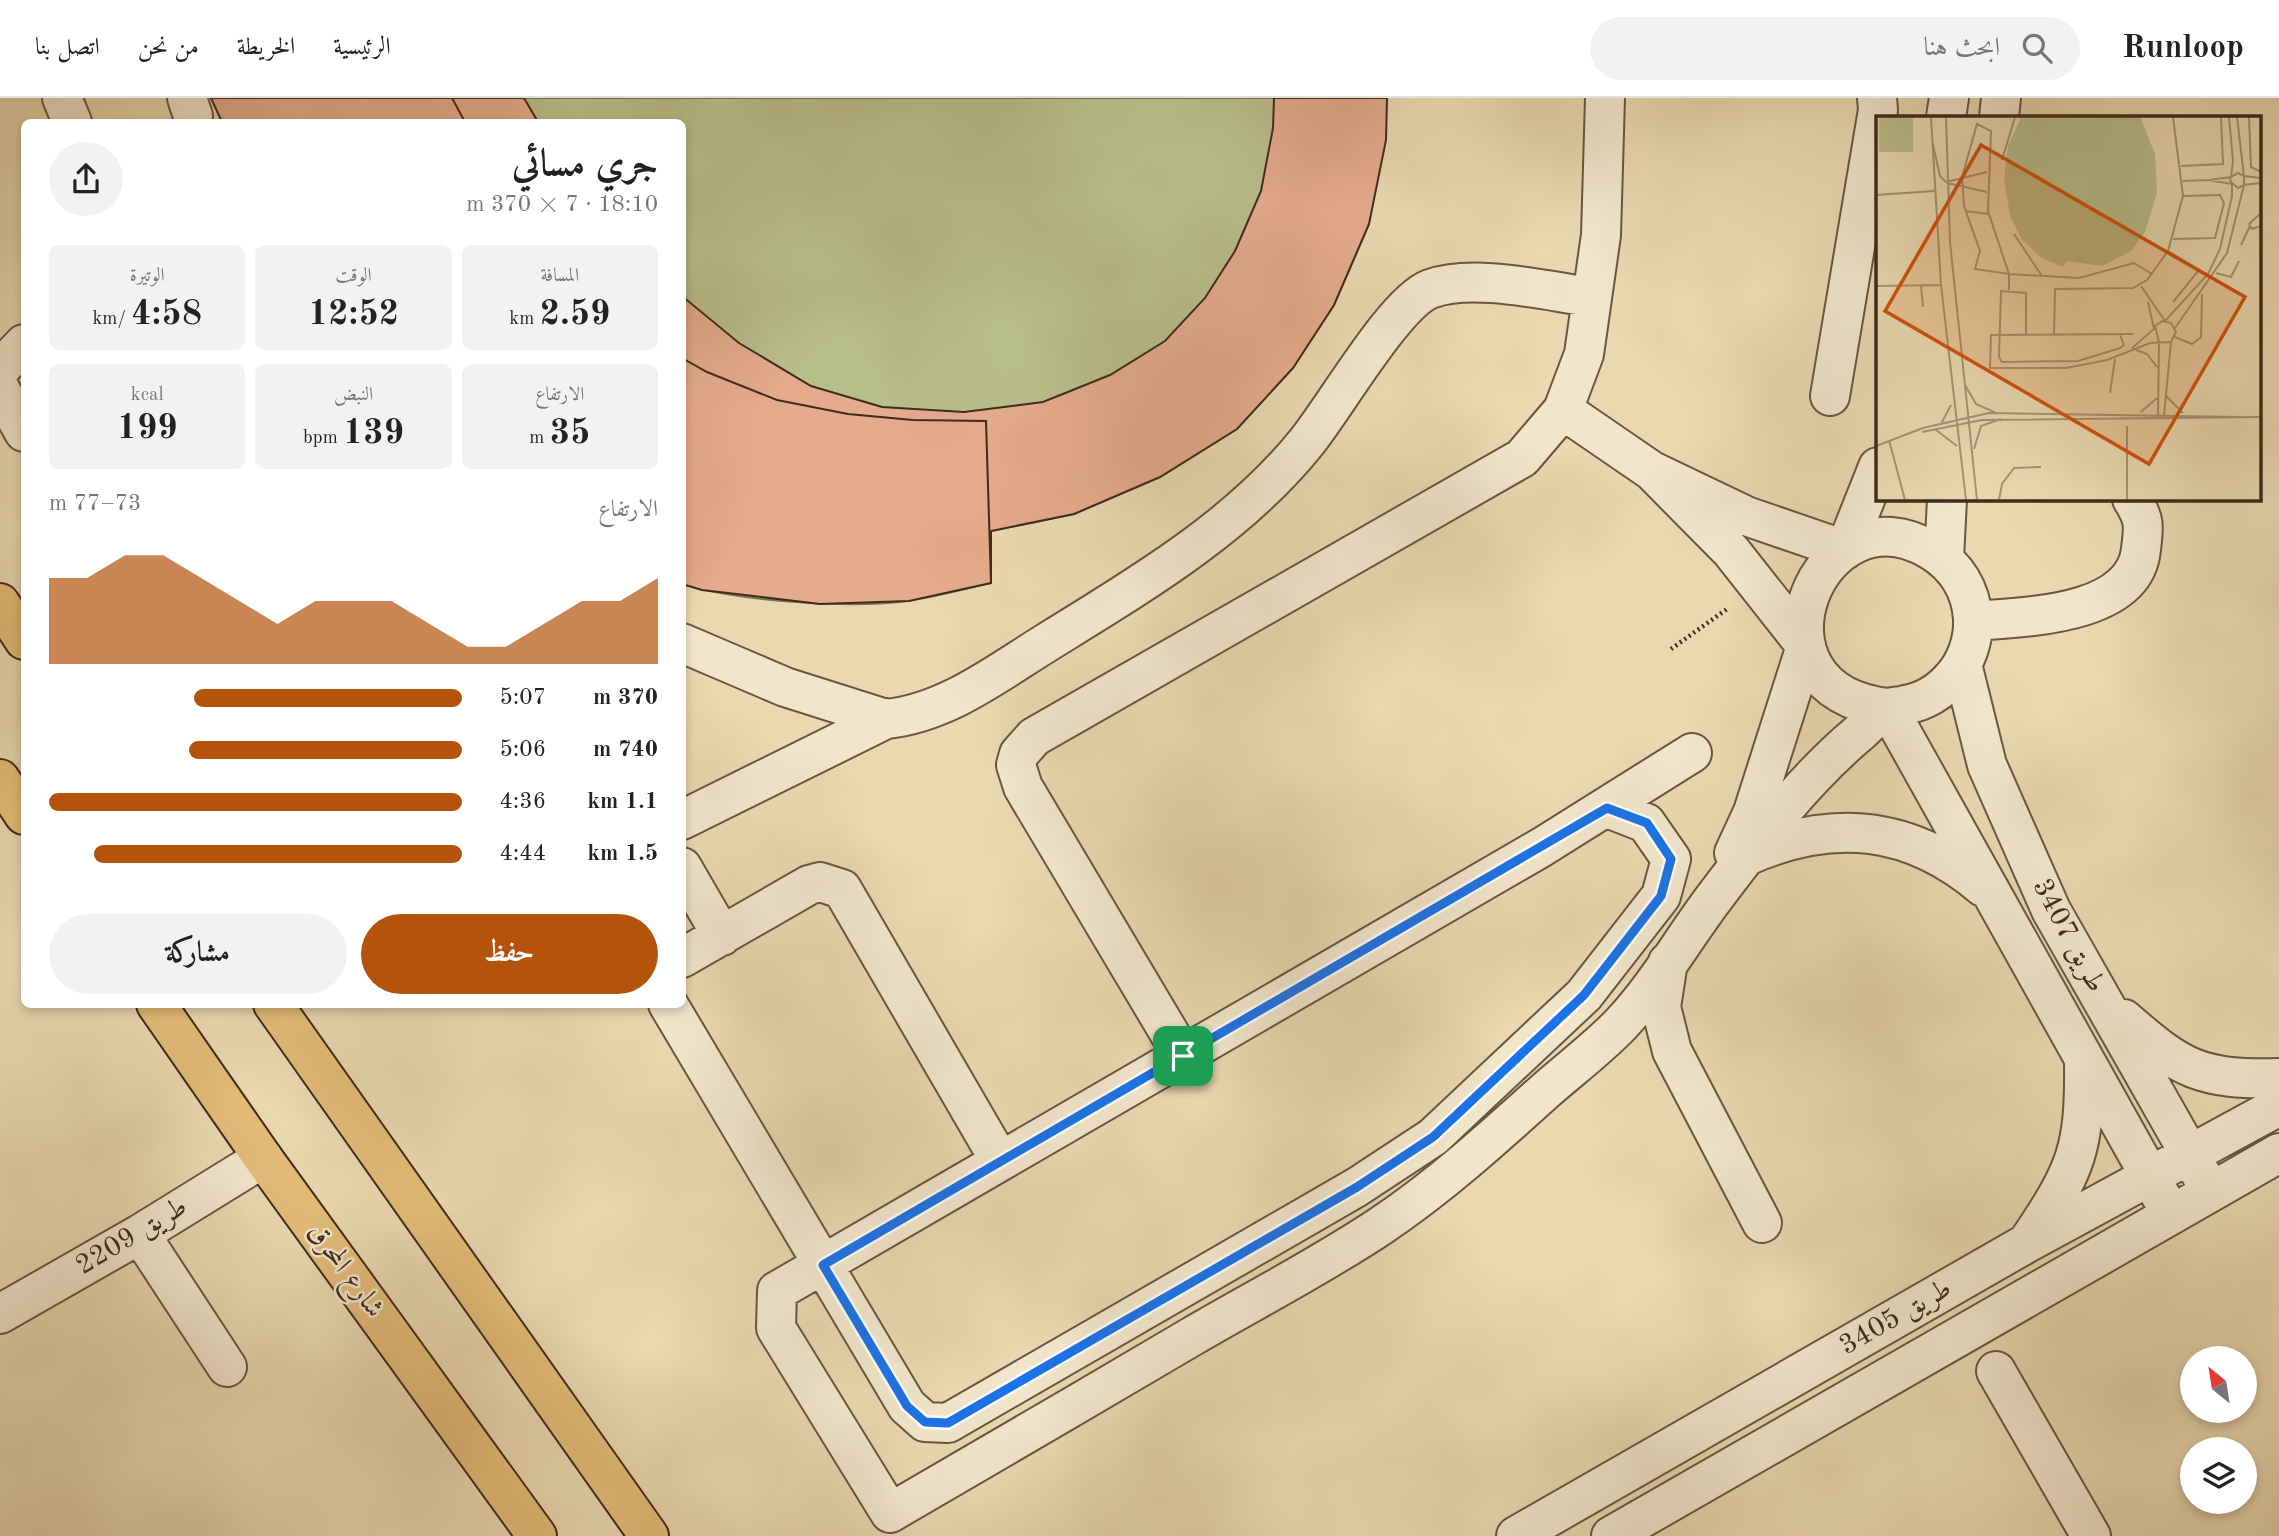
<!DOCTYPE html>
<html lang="ar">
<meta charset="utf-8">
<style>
body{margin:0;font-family:"Old Standard TT",Amiri,serif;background:#f2f2f2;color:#222;direction:rtl;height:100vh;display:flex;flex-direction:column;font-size:26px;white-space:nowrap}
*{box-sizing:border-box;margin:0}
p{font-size:23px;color:#767676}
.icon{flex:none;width:38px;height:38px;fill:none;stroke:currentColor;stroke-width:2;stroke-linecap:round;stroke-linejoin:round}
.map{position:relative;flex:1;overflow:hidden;direction:ltr}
.sheet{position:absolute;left:21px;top:21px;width:665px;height:889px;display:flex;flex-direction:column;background:#fff;border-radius:10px;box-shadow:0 4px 10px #0003;direction:rtl}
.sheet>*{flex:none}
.needle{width:46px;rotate:330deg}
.tools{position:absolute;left:2180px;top:1248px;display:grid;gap:14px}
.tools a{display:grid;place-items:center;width:77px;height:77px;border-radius:50%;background:#fff;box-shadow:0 4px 10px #0003;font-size:35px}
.pin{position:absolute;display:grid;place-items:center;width:60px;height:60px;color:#fff;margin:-30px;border-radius:14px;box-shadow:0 4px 10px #0006}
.round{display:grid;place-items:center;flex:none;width:74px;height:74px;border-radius:37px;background:#f2f2f2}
.headline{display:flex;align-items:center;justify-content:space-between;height:119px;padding:0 28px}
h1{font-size:38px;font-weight:700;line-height:52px}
.metrics{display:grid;grid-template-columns:repeat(3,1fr);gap:10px;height:119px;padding:7px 28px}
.metrics div{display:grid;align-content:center;border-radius:10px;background:#f2f2f2;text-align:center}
.metrics b{font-size:35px;font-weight:700}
.metrics small{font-size:19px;font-weight:400}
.metrics p{font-size:19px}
.chart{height:196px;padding:14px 28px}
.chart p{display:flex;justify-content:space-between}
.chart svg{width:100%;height:126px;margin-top:7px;fill:#b45309;opacity:.7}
.button{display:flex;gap:14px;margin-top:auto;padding:14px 28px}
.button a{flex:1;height:80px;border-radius:42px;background:#b45309;color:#fff;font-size:28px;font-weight:700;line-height:80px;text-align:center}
.button a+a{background:#f2f2f2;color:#222}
ul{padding:0 28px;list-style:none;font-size:23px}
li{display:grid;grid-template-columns:112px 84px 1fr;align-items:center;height:52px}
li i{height:18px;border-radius:9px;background:#b45309}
header{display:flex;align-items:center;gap:42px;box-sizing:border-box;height:98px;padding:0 35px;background:#fff;border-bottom:2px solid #e0e0e0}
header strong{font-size:33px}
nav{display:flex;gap:38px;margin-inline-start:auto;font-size:24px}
.search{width:490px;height:63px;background:#f2f2f2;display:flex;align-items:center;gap:18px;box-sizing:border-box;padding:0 24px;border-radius:38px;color:#767676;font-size:26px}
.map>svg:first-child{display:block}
.green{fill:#b8be8a;stroke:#7c7453;stroke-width:2}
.building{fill:#e4ab8c;stroke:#402b1c;stroke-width:2}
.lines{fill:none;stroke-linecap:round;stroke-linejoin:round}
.minor-casing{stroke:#6a5641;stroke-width:42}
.major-casing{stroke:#402b1c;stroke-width:42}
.path{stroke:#402b1c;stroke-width:4.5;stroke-dasharray:2 3.5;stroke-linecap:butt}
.minor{stroke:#f1e6cc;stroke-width:38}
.major{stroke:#e4bc78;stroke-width:38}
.route-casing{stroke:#fff;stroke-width:14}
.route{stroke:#1a73e8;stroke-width:9}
.labels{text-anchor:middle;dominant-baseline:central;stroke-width:5;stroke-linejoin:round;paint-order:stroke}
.street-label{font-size:28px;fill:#402b1c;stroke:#f1e6cc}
.inset-road{fill:none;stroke:#a59375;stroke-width:2}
.view{fill:#cf520e;fill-opacity:0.15;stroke:#cf520e;stroke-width:3.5}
.inset-edge{fill:none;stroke:#402b1c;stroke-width:3.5}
</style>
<header>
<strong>Runloop</strong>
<div class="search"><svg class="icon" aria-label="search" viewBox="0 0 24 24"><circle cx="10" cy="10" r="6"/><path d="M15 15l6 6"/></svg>ابحث هنا</div>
<nav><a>الرئيسية</a><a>الخريطة</a><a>من نحن</a><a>اتصل بنا</a></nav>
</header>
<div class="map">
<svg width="2279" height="1438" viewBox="0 0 2279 1438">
<rect width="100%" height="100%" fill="#e9d8b0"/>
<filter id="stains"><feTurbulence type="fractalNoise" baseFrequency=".00286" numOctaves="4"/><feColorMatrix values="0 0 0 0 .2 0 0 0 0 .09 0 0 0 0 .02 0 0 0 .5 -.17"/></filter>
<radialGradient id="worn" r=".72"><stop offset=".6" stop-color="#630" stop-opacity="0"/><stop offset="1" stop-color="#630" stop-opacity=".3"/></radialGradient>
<!-- green -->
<path class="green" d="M211,0H1387L1369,126L1334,207L1293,270L1237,331L1160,379L1074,416L991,433V485C964,491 938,498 912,502C855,512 738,503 683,486L682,24H222Z"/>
<!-- building -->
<path class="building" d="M211,0H524L538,24H222Z
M211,0H452L465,24H222Z
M1274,0H1387L1386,42L1369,126L1334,207L1293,270L1237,331L1160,379L1074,416L991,433V485L909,503L820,506L702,492L682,486V198L739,245L811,288L882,309L964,314L1043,304L1110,277L1165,243L1205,200L1235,153L1261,93L1273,30Z
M682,260L707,274L777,302L848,316L913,322L986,323L991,485L909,503L820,506L702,492L682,486Z"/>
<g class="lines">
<!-- minor casing -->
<g class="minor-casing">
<path id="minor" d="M62,0L72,24
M187,0L193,18
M1946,19L1949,0
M1999,19L2001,0
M0,271L24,246
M0,291L24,334
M1830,298L1878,12L1877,0
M1563,312L1652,373L1746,418L1845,452L1878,369
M1652,373L1731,453L1806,548L1753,714L1734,755
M1944,461L1947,401
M1973,523C2024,519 2135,518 2141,451C2144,427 2145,422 2132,401
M682,545L785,589L886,621
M1962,566L1987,667L2051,812L2202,1078
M1888,610L2162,1100
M1692,655L1542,749L777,1193L776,1230L890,1415C990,1357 1091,1298 1191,1239C1254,1202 1321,1168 1382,1127C1440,1088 1493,1040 1545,993C1570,971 1598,950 1621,926C1656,889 1683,841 1714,800C1757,743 1804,681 1859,635C1868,627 1877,616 1887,611C1891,608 1900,609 1905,607C1923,604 1940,594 1952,580C1966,565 1974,542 1973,521C1971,492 1956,468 1932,453C1819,383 1733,592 1888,610
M682,722L886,621C946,615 996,576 1046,545C1138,488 1236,431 1305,346C1334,311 1394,205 1430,191C1473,175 1546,193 1592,199
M1749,757C1834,720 1911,728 1983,789
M682,769L722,838
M682,860L809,787L820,784L842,791L1000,1063
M1668,864L1661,909L1672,953L1762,1125
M668,906L907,1308L925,1324L948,1325L1357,1089L1433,1039L1584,897L1661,798L1671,761L1646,725L1607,710
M2124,921C2182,972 2201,982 2279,980
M1183,958L1023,689L1016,667L1019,656L1034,639L1522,360L1563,312L1584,256L1601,137L1605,0
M140,1136L227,1269
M2029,1142C2077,1071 2085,1050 2084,964
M0,1216L140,1136L263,1060
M1996,1273L2091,1438
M1516,1438L2027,1145L2279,1008
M1611,1438L2279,1055"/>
</g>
<!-- major casing -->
<g class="major-casing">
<path id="major" d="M0,505L24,542
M0,681L24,717
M156,906L263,1060L537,1438
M273,906L649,1438"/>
</g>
<!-- path -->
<path class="path" d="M1671,551L1727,511"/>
<!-- minor -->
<use href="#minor" class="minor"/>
<!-- major -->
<use href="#major" class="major"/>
</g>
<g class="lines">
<!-- route casing -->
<g class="route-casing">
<path id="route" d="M1607,710L1647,725L1671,761L1661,798L1584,897L1433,1039L1357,1089L948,1325L925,1324L907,1308L823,1167Z"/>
</g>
<!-- route -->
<use href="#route" class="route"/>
</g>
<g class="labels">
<!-- street labels -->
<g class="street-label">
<text transform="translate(2068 838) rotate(62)">طريق 3407</text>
<text transform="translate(132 1139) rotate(-31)">طريق 2209</text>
<text transform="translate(345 1173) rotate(54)">شارع المحرق</text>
<text transform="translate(1896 1220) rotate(-30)">طريق 3405</text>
</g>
</g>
<!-- overview -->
<g transform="translate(1876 18)">
<rect width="385" height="385" fill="#e9d8b0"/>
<path d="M3,1H37V36H3ZM145,1H264L279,38L281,77L269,116L255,135L226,150L191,145L187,151L166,142L146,124L134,100L128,62L132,30Z" fill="#b8be8a"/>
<path class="inset-road" d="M55,1L65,169L90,384M70,1L74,126L101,384M361,1L368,60L385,62M373,1L375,51L385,56M101,8L115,15L112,95L133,158L99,153L104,135L88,90L86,61ZM57,29L64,60L70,66M126,44L139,1M305,50L347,48L345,1M307,65L333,64L355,61L362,57L368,60V69L362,72L355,66L354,63L355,61L357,45L353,1M70,66L111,56M71,67L111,76M0,79L58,75M89,95L113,98M385,97L373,108L376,113L385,110M138,118L166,160M297,123L339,122L348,87L344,79L307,80M365,129L374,110M292,135L323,154L297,186M340,157L355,161L363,145M0,170L65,169M45,170L47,191M265,170L289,205L332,158L344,133L356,80V68L333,64M133,174V158L203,162L258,147L276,158M299,212L351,137L368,69L385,67M257,218L115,219L114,252H190L231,244L274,227L295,226L300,216L295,207L286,205L279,210L283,226M150,219V177L125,175L123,241L126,246L202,245L244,232L248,229L244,219M178,219L179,173L257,172L271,164L292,135L307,80L297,1M299,221L316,228L325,221L326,178M256,232L278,213L272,186M260,234L271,238L281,251M89,269L100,288L120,297M234,277L239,243M290,280L307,297M265,296L281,282M282,300L283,226M288,300L295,226M65,308L75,289M251,310V384M60,314L81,330M46,316L106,304L385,301M13,324L29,384M0,330L47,312L113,297L365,301M98,333L105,310L125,303M123,384L126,368L138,352L165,351"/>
<path class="view" d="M105,29L369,181L273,348L9,195Z"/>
<rect width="385" height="385" class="inset-edge"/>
</g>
<rect width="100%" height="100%" filter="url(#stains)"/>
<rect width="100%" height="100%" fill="url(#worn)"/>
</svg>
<div class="tools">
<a><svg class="needle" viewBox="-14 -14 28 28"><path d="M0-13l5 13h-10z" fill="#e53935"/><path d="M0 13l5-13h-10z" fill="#767676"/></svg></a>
<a><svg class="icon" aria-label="layers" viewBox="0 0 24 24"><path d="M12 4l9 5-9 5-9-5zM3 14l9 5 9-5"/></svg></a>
</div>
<div class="pin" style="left:1183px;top:958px;background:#1e9e55"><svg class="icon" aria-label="arrive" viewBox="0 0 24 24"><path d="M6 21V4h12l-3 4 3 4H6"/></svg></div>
<section class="sheet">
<div class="headline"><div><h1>جري مسائي</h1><p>18:10 · 7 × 370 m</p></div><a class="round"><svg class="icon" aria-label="share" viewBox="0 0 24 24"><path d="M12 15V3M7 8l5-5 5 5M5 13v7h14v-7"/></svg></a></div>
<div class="metrics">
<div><p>المسافة</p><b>2.59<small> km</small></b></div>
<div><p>الوقت</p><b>12:52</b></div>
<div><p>الوتيرة</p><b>4:58<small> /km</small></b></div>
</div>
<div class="metrics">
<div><p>الارتفاع</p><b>35<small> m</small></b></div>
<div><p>النبض</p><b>139<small> bpm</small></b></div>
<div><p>kcal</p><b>199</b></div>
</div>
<div class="chart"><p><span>الارتفاع</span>73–77 m</p>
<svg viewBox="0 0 160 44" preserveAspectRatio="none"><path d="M0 44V14L10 14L20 6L30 6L40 14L50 22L60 30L70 22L80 22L90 22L100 30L110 38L120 38L130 30L140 22L150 22L160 14V44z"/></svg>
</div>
<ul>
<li><b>370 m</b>5:07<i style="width:65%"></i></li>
<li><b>740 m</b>5:06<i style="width:66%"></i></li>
<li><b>1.1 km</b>4:36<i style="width:100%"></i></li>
<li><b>1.5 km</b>4:44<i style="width:89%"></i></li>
</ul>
<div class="button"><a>حفظ</a><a>مشاركة</a></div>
</section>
</div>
